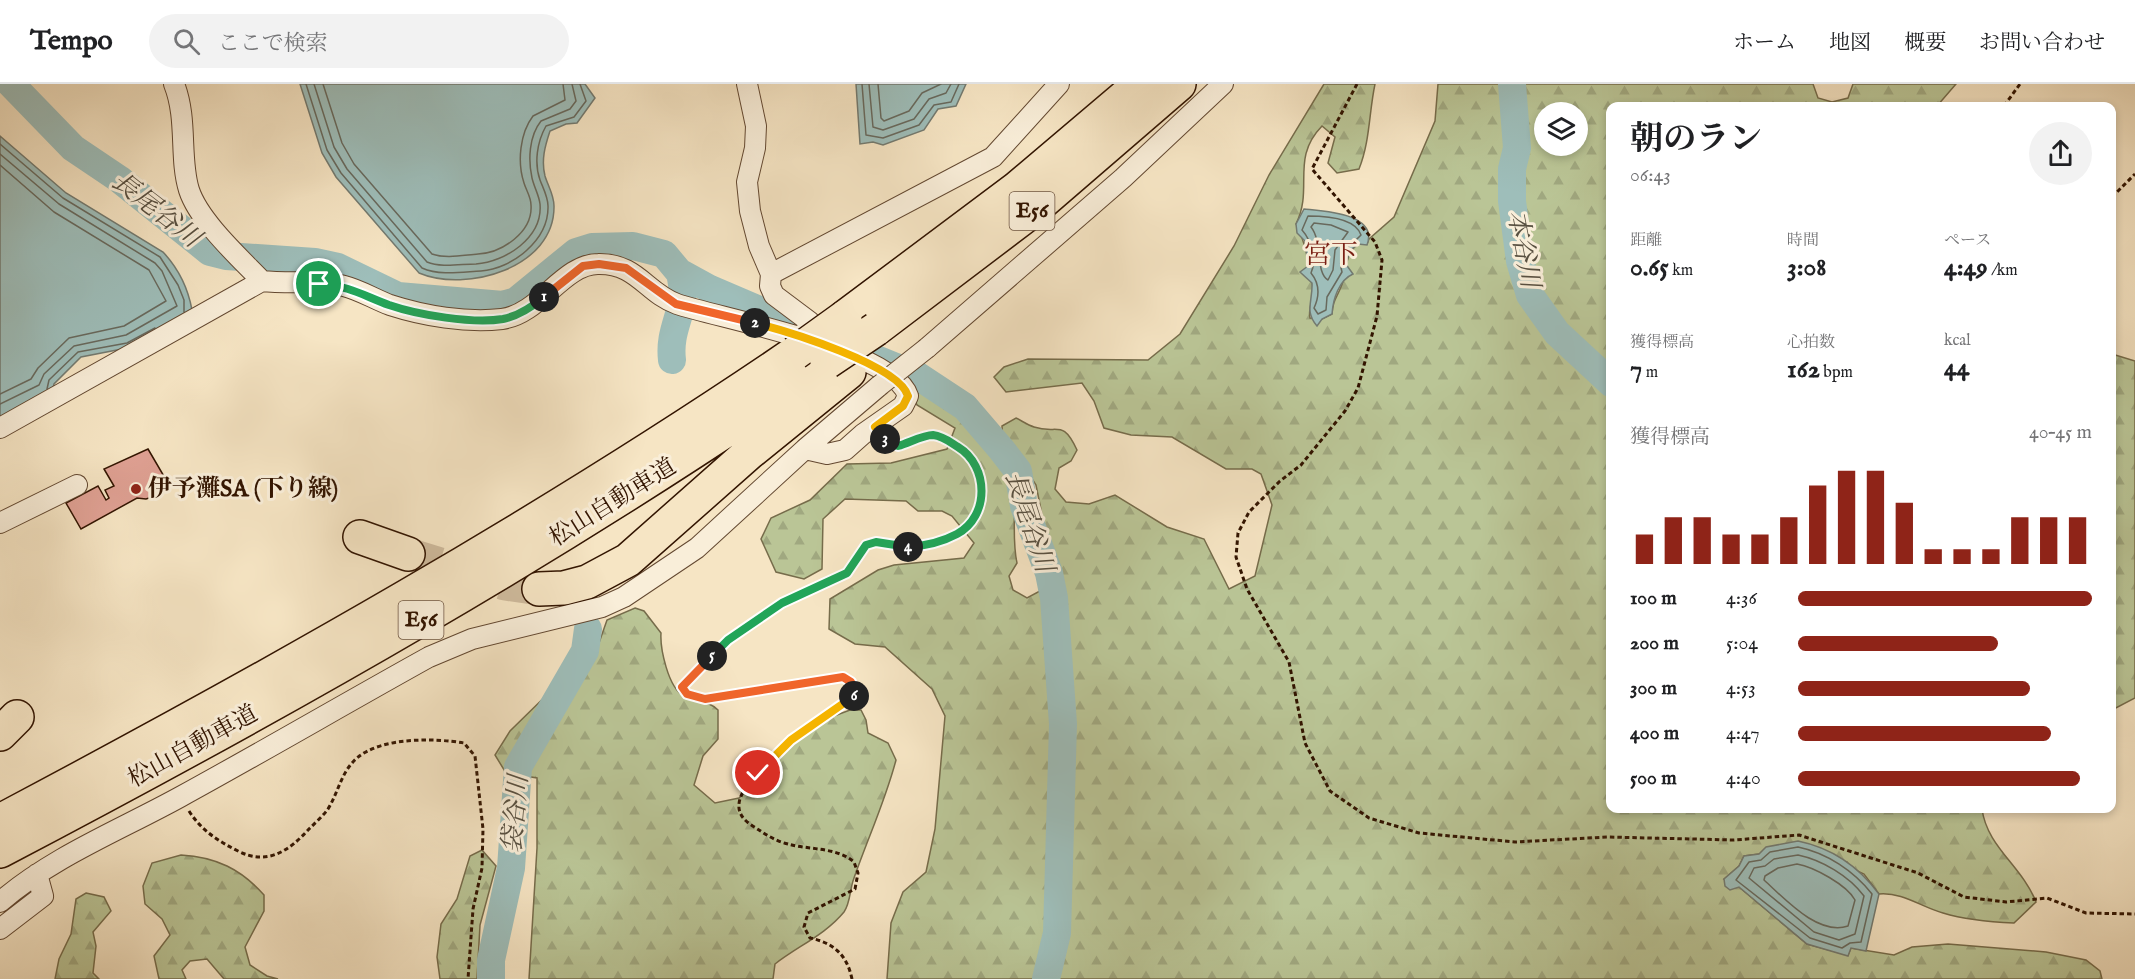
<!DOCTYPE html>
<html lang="ja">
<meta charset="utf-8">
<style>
body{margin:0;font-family:"IM FELL English","Noto Serif JP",serif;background:#f2f2f2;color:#202124;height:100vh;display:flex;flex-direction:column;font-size:22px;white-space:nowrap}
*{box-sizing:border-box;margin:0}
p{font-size:20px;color:#757577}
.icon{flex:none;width:33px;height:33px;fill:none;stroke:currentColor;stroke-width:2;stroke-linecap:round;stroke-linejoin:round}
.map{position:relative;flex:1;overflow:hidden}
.side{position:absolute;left:1606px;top:18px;width:510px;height:711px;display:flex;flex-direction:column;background:#fff;border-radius:12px;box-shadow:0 3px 9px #0003}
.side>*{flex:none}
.tools{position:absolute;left:1534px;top:18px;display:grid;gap:12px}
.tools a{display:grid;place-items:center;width:54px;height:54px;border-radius:50%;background:#fff;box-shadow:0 3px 9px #0003;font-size:30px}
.pin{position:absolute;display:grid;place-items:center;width:51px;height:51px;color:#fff;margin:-26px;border:3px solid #fff;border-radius:50%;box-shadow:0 2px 6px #0007}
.km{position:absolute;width:30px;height:30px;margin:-15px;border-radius:50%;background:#222;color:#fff;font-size:16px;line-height:30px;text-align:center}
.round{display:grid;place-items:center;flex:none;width:63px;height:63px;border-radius:32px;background:#f2f2f2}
.overview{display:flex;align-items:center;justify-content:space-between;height:102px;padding:0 24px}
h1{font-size:33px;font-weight:700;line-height:45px}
.stats{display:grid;grid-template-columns:repeat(3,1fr);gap:9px;height:102px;padding:6px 24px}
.stats div{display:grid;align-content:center}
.stats b{font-size:26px;font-weight:700}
.stats small{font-size:16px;font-weight:400}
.stats p{font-size:16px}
.chart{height:168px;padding:12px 24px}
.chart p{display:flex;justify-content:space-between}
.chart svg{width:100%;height:108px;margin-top:6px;stroke:#8f2418;stroke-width:6}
ul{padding:0 24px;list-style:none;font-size:20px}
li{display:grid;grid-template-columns:96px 72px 1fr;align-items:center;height:45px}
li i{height:15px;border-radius:8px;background:#8f2418}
header{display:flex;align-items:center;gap:36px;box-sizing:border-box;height:84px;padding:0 30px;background:#fff;border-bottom:2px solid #e0e0e0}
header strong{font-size:28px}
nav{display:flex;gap:33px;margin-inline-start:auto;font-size:21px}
.search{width:420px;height:54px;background:#f2f2f2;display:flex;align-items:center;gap:15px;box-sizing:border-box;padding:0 21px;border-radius:33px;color:#757577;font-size:22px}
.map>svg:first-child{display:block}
.forest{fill:url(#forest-firs);stroke:#766c4b;stroke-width:1.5;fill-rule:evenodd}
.water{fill:#9ebeba;stroke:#737a70;stroke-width:1.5}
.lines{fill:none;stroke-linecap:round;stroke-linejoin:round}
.shore{stroke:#68695d;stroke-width:1.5}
.river{stroke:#9ebeba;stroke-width:28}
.building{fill:#e0a194;stroke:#321400;stroke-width:1.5}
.motorway-tunnel{stroke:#cfbb9d;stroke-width:33;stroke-dasharray:33 16;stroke-linecap:butt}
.minor-casing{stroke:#634831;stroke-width:22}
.motorway-casing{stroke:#321400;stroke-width:36}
.path{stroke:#321400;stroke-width:3;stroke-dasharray:4.5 3;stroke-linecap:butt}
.minor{stroke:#f9eed9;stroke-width:20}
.motorway{stroke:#f6e5c4;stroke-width:33}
.minor-bridge-casing{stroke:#634831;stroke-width:22;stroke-linecap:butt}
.motorway-bridge-casing{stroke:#321400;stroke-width:36;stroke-linecap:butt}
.minor-bridge{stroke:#f9eed9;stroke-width:20}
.motorway-bridge{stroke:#f6e5c4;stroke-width:33}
.split-1-casing{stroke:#fff;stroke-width:12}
.split-2-casing{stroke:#fff;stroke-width:12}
.split-3-casing{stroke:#fff;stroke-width:12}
.split-4-casing{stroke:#fff;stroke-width:12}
.split-5-casing{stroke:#fff;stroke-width:12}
.split-6-casing{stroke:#fff;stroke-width:12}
.split-7-casing{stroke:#fff;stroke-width:12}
.split-1{stroke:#22a559;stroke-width:8}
.split-2{stroke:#f0652b;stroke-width:8}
.split-3{stroke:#f5b400;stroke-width:8}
.split-4{stroke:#22a559;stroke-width:8}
.split-5{stroke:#22a559;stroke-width:8}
.split-6{stroke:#f0652b;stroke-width:8}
.split-7{stroke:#f5b400;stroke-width:8}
.poi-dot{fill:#8f2418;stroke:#f9eed9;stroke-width:2}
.labels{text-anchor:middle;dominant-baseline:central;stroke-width:6;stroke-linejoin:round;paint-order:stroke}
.shield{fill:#f9eed9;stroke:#6e5541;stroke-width:1.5}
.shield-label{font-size:22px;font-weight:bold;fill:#321400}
.poi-label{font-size:24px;font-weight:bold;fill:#321400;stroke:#f9eed9;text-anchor:start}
.street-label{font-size:24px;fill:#321400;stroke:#f9eed9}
.water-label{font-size:26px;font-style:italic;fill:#585041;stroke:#f9eed9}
.quarter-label{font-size:27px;fill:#7a1f14;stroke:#f9eed9}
</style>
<header>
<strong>Tempo</strong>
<div class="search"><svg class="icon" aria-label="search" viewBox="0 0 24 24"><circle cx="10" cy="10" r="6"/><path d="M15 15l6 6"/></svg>ここで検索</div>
<nav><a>ホーム</a><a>地図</a><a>概要</a><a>お問い合わせ</a></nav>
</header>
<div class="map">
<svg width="2135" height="895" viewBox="0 0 2135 895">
<defs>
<pattern id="forest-firs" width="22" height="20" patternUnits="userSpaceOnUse" patternTransform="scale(1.5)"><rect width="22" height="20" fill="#bac596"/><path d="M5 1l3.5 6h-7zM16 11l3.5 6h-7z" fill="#a0a880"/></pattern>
</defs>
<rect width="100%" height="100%" fill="#f6e5c4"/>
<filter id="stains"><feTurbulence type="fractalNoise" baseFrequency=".00333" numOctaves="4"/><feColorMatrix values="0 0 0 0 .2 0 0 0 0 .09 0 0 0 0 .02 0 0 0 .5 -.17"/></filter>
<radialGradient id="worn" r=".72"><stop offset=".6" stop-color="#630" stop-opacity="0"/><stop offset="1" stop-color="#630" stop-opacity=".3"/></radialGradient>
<!-- forest -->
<path class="forest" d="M1324,0H1375C1369,28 1370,58 1359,85L1337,89L1328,79L1335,53L1322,42C1290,75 1314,104 1296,140C1305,157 1313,191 1313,210C1312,219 1308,224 1310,234L1322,235L1332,230C1333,216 1336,215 1341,203C1348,187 1343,172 1358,160H1367L1369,155L1394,133L1435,37L1438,0H1813L1818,14L1832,18L1848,14L1853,0H1956L1937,22H1611V724L1982,725C1987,763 2022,782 2036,818L2014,839C1990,838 1966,836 1943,829C1921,823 1903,808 1879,810L1864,790L1851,784L1847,778L1759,770L1744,772L1739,782L1724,795L1739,803L1807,860L1848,871L1851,864L1894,871L1912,863L1948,860L2046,868L2086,876L2100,887L2102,895H887L891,839L903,808L926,788L935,745L945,632L932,605L885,563L855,560L829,545L830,515L878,486L894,481L964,474L974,459L952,432L942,427H918L906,417L845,415L823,435L822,485L804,495L776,488L761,455L771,434L810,416L847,380L891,379L947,365L955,344L917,321L914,314L924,303C930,306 937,307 942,311C957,321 1001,366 1008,382C1020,412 1010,449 1017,479L1009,492L1013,506L1027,514L1040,507V487L1048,460L1036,401L1022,379L1003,358L1002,342L1016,334C1022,337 1028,341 1034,343C1058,351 1062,334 1077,366L1071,377L1059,384L1055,405L1066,418L1089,420L1115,411L1167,443L1204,455L1229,505L1255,492L1272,421L1261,390L1252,385H1226L1172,353L1131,351L1104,344L1094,317L1082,299L1006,308L994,293L1004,283L1028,275L1148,276L1180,250L1234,162L1269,91ZM1545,28H1578V62H1545Z
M2112,270L2135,277V614L2112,626Z
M635,524L644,527L661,549C660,564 668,604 684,612C696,619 708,616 718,626V655L703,672L694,701L715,719L739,714L791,660L834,632L850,626H861L866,636L868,649L888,659L896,676C885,718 867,756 853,797C850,806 850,820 844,828C825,851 798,862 775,880L773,895H529L537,764V694L506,689L495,671L510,647L562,596L593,576L607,536Z
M482,766L496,782L480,841L477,895H440L437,873L441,840L457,815L470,772Z
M181,771C216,773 241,785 264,811V827L245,863L250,881L267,892L278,895H224L207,875L190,877L182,886L186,895H159L154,872L170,851L162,835L145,820L143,802L152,779Z
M86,809L104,813L111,827L93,848L96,862L93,889L99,895H55L59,875L71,850L76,815Z"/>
<!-- water -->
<path class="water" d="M300,0H585L595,14L577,39L566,40L550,47C545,62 541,76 545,92C548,102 554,111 554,122C555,184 466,209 419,189L336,93L322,69Z
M856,0H966L956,22L938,25L924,46L883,61L873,58L860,60Z
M0,52L66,109L163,168C178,184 188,204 192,226L122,265L81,273L54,300L52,309L0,335Z
M1304,125C1322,127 1379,129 1367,161L1358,160L1352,165L1345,179L1353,190C1339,196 1333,215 1332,230L1322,235L1317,242C1304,227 1313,217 1312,199L1300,188L1308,182L1305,157L1297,149L1296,140Z
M1798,757C1832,764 1859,783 1879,810L1866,867L1851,864L1848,872L1807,860L1739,803L1730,806L1725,802L1724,795L1739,782L1744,772L1759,770L1766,763Z"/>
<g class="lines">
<!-- shore -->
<path class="shore" d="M306,0L327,66L341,89L422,184C440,192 462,188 481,187C512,185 549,156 548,122C548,113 543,104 540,96C534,79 537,58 546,42L574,33L586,17L580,0
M314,0L334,63L347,85L427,178C441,184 461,180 476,180C505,178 543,154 540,120C539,111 534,103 532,94C528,76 529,52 541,37L570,25L576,17L572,0
M323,0L342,59L354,80L432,170C446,175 464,171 478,170C502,169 533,148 531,121C531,113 526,106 524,99C517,78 520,49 533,32L565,16L563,0
M862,0L866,51L883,54L919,41L934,21L951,18L959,0
M869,0L873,43L883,46L914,35L929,15L946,9L951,0
M878,0L881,34L884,37L909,27L922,9L941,0
M0,60L63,114L160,173L178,201L184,216V228
M0,70L59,120L155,179L162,187L177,222L126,251L74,262L44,290L39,301L0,320
M0,81L54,128L149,186L166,217L124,242L69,254L38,284L31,295L0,310
M1308,132C1324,132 1355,133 1361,151C1351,162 1336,168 1342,188L1327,213L1326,226L1318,230L1314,224C1320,211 1320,200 1311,189C1317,176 1311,156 1302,146Z
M1314,139L1331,141L1348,148L1335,166L1333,186L1328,196C1315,188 1323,158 1311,143Z
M47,305L49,296L78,268L127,259L155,244
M1798,763C1827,769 1854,787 1872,810L1861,858L1850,859L1842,864L1810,854L1736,796L1749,778L1761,776L1770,768Z
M1798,771C1822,776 1849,792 1864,812L1855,850L1839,856L1814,848L1749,794L1754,784L1765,782L1774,775Z
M1797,780C1814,783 1847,801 1855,816L1848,842C1818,852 1785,815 1764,796L1765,792L1778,784Z"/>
<!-- river -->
<path class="river" d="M11,0L73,64L119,95L210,168L226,172L315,178L338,183L398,212L503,221L516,217L576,168L592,163L633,162L664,170L679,188L710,205L833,257
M1512,0L1517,64L1512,85V117L1520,177L1530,211L1557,249L1611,299
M876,275L918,292L965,323L1001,365L1018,387L1024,422L1049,489L1054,514L1063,640L1057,849L1046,895
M672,276C668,242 688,227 681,194
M491,895V876L511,784L518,683L585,567L588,545"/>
</g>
<!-- building -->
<path class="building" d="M148,365L165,394V403L158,411L146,415L137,414L81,445L66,419L98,402L106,416L109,414L105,406L114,402L104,385Z"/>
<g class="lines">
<!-- motorway-tunnel -->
<path class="motorway-tunnel" d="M408,470L505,500L539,505"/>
<!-- minor casing -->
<g class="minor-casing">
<path id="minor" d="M747,0L756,42L755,64L747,98L750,127L759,162L771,190L770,202L774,211L810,238L803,253
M771,190L993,73L1059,0
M262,197C287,200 320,196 344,202C360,206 374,215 390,221C424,232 466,239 502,235C540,230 563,180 598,180C637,179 646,209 677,220C722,235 894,266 908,312L903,322L863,350L845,366L827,370L805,365
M927,264L1123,94L1223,0
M0,344L262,197C240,174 199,137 189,106C179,74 188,35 174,0
M0,439L77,401
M0,818C52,773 120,746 180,713C264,667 346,619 429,573L472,555L602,523L624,513L697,464L805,365L879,302
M0,845L43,812L37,790"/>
</g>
<!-- motorway casing -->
<g class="motorway-casing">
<path id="motorway" d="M845,233L1016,105L1140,0
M876,245L1033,126L1179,0
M360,453L408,470
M539,505L564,504L587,498L628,476L749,369L849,288
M0,650L17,633
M0,737C272,593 541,442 795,269
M0,767C284,618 563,461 827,278"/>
</g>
<!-- path -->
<path class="path" d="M1357,0L1312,85L1375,158L1382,176L1377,232L1358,304L1345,327L1301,381L1280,397L1249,428L1238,449L1236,473L1247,505L1289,578L1305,659L1330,707L1369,734L1419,749L1515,758L1607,753L1734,756L1799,751L1918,789L1964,813L2006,818L2047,814L2086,829L2135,830
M2004,22L2020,0
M2112,113L2135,90
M189,727C201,746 218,757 238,767C267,782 289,767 309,745C315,739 323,732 328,725C339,707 341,688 357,674C381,653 435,654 464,659L475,672L483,745L482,784L473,825L468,895
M852,895C847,871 834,859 810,854L804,843L808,829L855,805L858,789L854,778C837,763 809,766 788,760C778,758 768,752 759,746C751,741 740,735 739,724C735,691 827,633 852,615L856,608C850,594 844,593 830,594L705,615L687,611L682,603C707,570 746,540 782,519C802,507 830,502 848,487C856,480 857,468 866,462C876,454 889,462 901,463C940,465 986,443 981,399C980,383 971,371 957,362C931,346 925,354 898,362L886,355"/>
<!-- minor -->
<use href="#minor" class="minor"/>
<!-- motorway -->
<use href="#motorway" class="motorway"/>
<!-- minor-bridge casing -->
<g class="minor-bridge-casing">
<path id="minor-bridge" d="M879,302L927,264"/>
</g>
<!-- motorway-bridge casing -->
<g class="motorway-bridge-casing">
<path id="motorway-bridge" d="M795,269L845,233
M827,278L876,245"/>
</g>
<!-- minor-bridge -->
<use href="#minor-bridge" class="minor-bridge"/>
<!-- motorway-bridge -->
<use href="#motorway-bridge" class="motorway-bridge"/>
</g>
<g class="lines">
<!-- split-1 casing -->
<g class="split-1-casing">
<path id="split-1" d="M319,200C350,202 362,211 389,221C418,231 473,240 503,235C518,232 532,223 544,213"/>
</g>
<!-- split-2 casing -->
<g class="split-2-casing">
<path id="split-2" d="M544,213L583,182L599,180L626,184L676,220L755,239"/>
</g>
<!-- split-3 casing -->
<g class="split-3-casing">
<path id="split-3" d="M755,239C787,247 899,281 908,312L903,322L875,343L885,355"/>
</g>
<!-- split-4 casing -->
<g class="split-4-casing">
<path id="split-4" d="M885,355L898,362C909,359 923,351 933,351C943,352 950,358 958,363C989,382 990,432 957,450C942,458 924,462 908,463"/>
</g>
<!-- split-5 casing -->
<g class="split-5-casing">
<path id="split-5" d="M712,572L728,556L782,519L847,489L866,461L876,458L908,463"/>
</g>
<!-- split-6 casing -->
<g class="split-6-casing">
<path id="split-6" d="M712,572L682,603L687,610L705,615L843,593L851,598L856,608L854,612"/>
</g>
<!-- split-7 casing -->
<g class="split-7-casing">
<path id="split-7" d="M758,689L791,656L854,612"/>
</g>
<!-- split-1 -->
<use href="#split-1" class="split-1"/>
<!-- split-2 -->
<use href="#split-2" class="split-2"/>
<!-- split-3 -->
<use href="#split-3" class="split-3"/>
<!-- split-4 -->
<use href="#split-4" class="split-4"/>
<!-- split-5 -->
<use href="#split-5" class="split-5"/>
<!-- split-6 -->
<use href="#split-6" class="split-6"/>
<!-- split-7 -->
<use href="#split-7" class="split-7"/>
</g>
<!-- markers -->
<circle class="poi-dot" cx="136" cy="405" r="6"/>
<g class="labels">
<!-- shield labels -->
<g class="shield">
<rect x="1009.5" y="108" width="45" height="38" rx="4.5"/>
<rect x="398.5" y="517" width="45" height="38" rx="4.5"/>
</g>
<g class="shield-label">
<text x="1032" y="127">E56</text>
<text x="421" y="536">E56</text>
</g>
<!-- poi labels -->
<g class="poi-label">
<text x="148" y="405">伊予灘SA (下り線)</text>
</g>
<!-- street labels -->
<g class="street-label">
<text transform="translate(613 419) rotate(-32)">松山自動車道</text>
<text transform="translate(193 663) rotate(-29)">松山自動車道</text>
</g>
<!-- water labels -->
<g class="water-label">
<text transform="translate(156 126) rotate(38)">長尾谷川</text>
<text transform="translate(1523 165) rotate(79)">本谷川</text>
<text transform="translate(1029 438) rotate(72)">長尾谷川</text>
<text transform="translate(516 730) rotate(-85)">袋谷川</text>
</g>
<!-- quarter labels -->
<g class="quarter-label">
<text x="1331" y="172">宮下</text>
</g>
</g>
<rect width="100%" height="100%" filter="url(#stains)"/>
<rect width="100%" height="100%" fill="url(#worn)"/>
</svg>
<div class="tools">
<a><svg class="icon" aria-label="layers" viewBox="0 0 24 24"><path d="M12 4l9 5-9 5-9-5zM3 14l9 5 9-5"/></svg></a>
</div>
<div class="pin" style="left:319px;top:200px;background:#1e9e55"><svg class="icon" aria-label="arrive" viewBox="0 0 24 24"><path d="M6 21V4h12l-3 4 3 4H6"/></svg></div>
<div class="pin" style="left:758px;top:689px;background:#d93025"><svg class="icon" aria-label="check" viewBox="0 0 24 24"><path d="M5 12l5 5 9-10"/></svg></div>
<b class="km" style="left:544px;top:213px">1</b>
<b class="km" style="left:755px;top:239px">2</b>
<b class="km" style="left:885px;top:355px">3</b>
<b class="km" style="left:908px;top:463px">4</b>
<b class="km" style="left:712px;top:572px">5</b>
<b class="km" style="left:854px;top:612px">6</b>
<section class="side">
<div class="overview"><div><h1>朝のラン</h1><p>06:43</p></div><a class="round"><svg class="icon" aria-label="share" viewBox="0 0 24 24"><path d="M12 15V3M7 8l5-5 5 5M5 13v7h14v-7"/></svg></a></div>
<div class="stats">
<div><p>距離</p><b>0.65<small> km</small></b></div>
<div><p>時間</p><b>3:08</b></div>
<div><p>ペース</p><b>4:49<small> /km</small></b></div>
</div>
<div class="stats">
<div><p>獲得標高</p><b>7<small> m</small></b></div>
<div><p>心拍数</p><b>162<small> bpm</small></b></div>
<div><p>kcal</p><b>44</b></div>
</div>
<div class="chart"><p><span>獲得標高</span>40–45 m</p>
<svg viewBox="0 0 160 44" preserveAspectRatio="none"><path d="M5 44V32M15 44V25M25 44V25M35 44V32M45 44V32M55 44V25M65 44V12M75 44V6M85 44V6M95 44V19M105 44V38M115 44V38M125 44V38M135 44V25M145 44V25M155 44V25"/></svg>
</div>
<ul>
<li><b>100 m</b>4:36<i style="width:100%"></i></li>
<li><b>200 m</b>5:04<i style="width:68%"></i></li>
<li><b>300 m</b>4:53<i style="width:79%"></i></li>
<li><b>400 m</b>4:47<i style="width:86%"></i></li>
<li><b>500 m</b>4:40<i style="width:96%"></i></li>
</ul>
</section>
</div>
